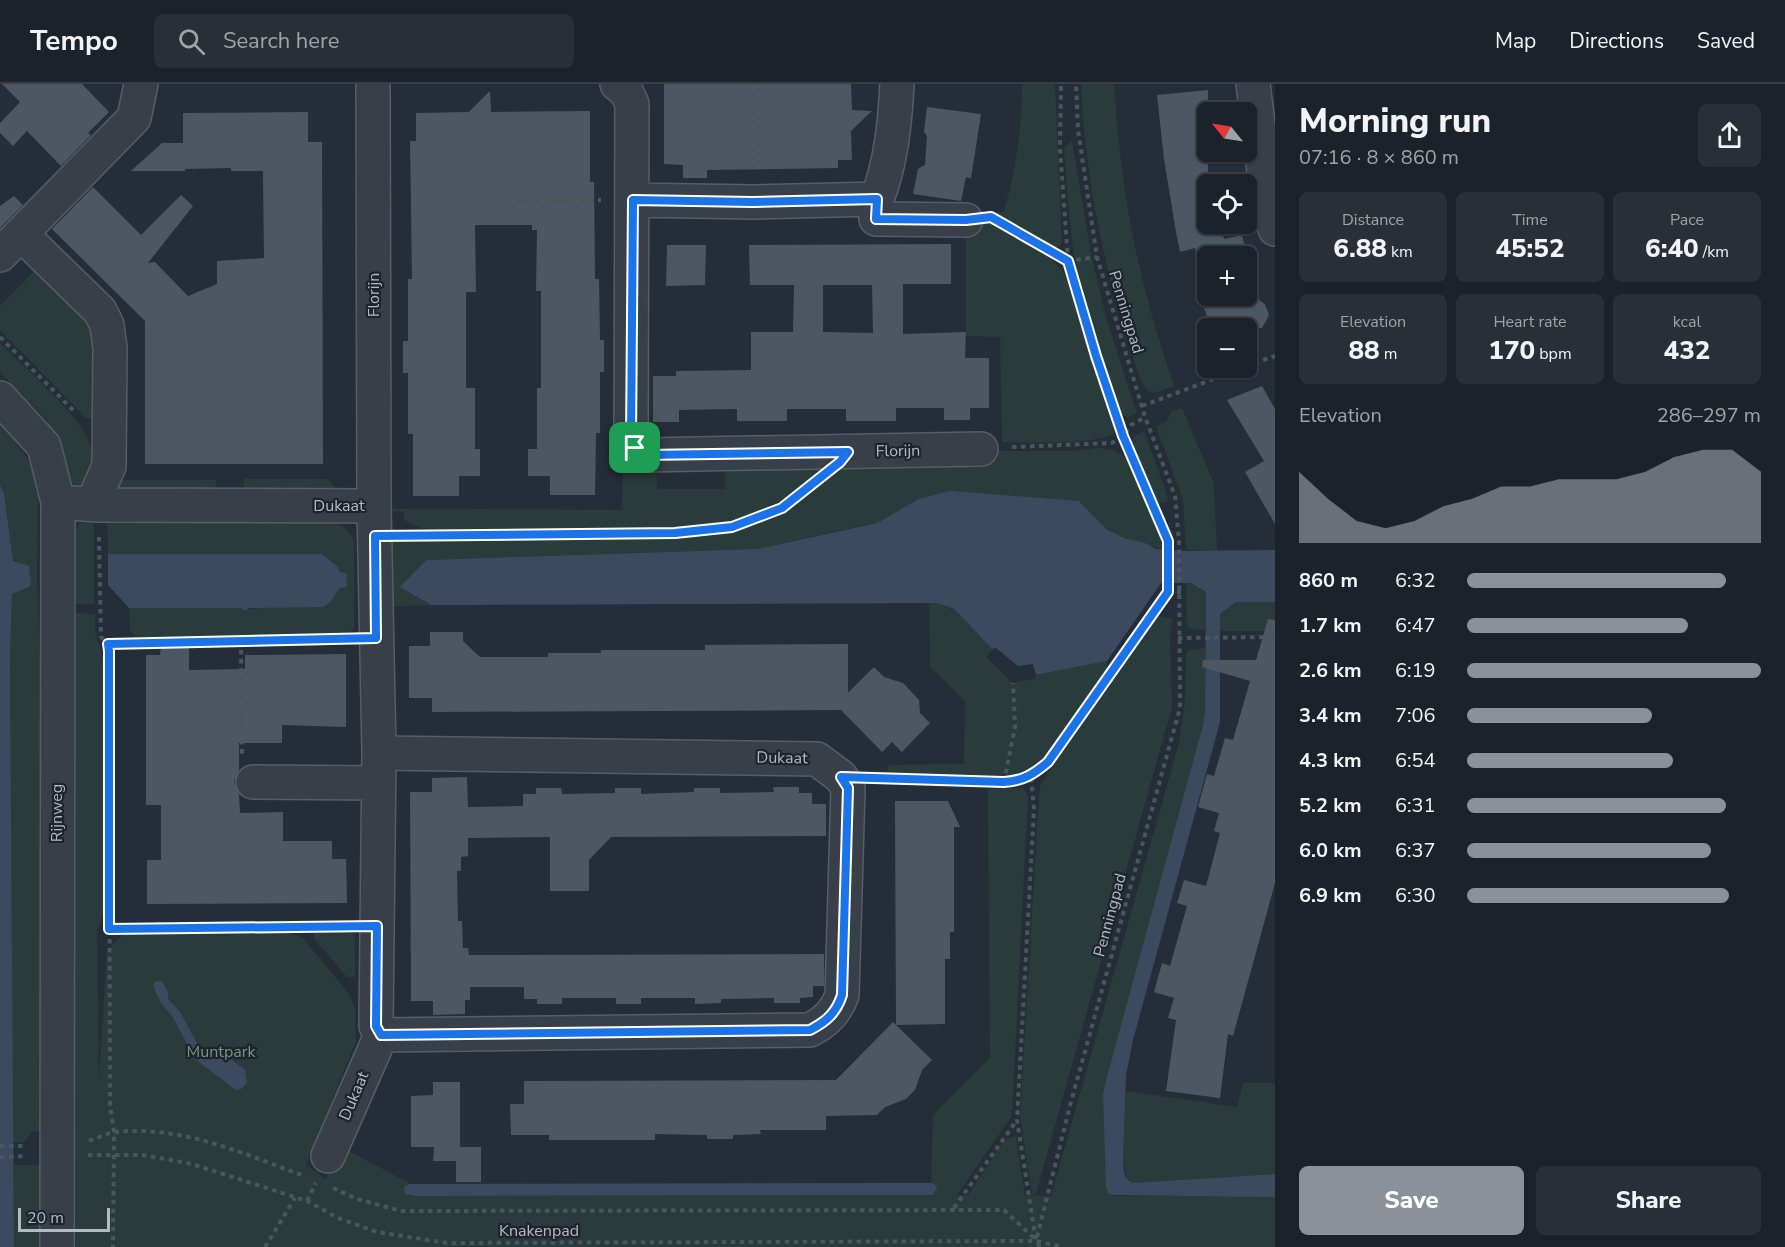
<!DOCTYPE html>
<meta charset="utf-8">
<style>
body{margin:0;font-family:"Nunito Sans",sans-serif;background:#292f36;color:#f1f3f6;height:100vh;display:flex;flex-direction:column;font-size:22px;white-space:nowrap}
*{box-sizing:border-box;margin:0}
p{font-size:20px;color:#a0a4a8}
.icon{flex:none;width:33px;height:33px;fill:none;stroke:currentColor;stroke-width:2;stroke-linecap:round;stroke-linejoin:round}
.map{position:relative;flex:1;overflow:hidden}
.details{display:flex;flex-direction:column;background:#1c222a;width:510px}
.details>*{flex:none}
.needle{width:39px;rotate:300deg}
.fabs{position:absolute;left:1197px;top:18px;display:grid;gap:12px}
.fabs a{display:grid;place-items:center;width:60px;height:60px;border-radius:9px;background:#1c222a;box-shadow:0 2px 4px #0004,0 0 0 2px #3a3f47;font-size:30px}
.scale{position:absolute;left:18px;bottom:15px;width:92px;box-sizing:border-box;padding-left:6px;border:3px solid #b3bac4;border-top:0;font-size:16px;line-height:21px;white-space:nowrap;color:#b3bac4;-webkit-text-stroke:4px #1d242d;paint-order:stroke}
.pin{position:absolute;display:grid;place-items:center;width:51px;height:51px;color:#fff;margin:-26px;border-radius:12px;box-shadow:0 3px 9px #0006}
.round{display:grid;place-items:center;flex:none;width:63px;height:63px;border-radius:9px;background:#292f36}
.headline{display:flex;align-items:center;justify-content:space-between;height:102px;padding:0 24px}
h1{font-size:33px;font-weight:800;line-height:45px}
.figures{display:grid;grid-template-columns:repeat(3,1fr);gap:9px;height:102px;padding:6px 24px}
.figures div{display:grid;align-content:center;border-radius:9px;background:#292f36;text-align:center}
.figures b{font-size:26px;font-weight:800}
.figures small{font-size:16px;font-weight:400}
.figures p{font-size:16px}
.chart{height:168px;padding:12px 24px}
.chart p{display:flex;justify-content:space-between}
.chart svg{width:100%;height:108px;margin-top:6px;fill:#8c9099;opacity:.7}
.primary-button{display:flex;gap:12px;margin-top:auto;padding:12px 24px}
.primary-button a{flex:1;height:69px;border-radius:9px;background:#8c9099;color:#fff;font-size:24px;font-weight:800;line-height:69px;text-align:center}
.primary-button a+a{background:#292f36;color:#f1f3f6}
ul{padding:0 24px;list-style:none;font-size:20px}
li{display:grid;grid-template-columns:96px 72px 1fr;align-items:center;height:45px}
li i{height:15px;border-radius:8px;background:#8c9099}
header{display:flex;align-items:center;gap:36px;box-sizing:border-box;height:84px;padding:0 30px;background:#1c222a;border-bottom:2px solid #3a3f47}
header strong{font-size:28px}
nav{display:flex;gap:33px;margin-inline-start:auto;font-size:21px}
.search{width:420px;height:54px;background:#292f36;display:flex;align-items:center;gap:15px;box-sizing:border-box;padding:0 21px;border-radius:9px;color:#a0a4a8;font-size:22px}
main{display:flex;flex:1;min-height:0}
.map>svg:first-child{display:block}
.green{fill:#2a3b3b}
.water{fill:#3c4a5f}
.pier{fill:#252d38}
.building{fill:#4d5763;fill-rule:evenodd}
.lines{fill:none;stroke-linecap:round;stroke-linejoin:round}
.minor-casing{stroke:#565d66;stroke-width:36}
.path{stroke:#48585a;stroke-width:4;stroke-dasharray:4.5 4.5;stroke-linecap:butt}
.minor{stroke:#383f49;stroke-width:33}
.route-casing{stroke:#fff;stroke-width:12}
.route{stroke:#1a73e8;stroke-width:8}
.labels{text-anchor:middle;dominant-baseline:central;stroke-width:4.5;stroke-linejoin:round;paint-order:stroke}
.street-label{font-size:16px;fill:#b3bac4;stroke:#1d242d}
.park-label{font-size:16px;fill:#74977d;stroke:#1d242d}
</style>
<header>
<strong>Tempo</strong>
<div class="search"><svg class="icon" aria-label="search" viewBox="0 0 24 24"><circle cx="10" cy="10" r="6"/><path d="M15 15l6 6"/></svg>Search here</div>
<nav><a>Map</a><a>Directions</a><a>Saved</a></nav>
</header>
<main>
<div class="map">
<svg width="1275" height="1163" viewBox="0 0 1275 1163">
<rect width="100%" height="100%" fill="#252d38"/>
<!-- green -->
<path class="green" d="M1022,0H1055L1062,160L1055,164H1051L991,129L1004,128C1016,84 1022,45 1022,0Z
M1081,0H1114C1117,46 1122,92 1130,137C1140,193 1156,248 1174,302L1155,309L1147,307C1137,292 1133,273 1128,256C1102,177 1084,83 1081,0Z
M1072,57L1091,170L1106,234L1137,329L1128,334L1120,329C1105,283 1087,236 1077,188C1069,147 1067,105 1064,64Z
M986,136L1048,172L1063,188L1075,210L1080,232L1116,341L1113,350C1091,361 1028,359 1002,358L1000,253L966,252V145L980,137Z
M41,180L95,240L101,334H86L0,246V222Z
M0,259C22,281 82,333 90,360C95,376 93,395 94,411L75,403L69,394L63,369L47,337L0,288Z
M1182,324L1214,400L1217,467L1186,466L1183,416L1156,343L1166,338L1172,327Z
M0,339L29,376L38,412L37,493L43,657L40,1048L32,1047L31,1050L24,1058H13L10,576L12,510L30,502L13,477L4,409L0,401Z
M1144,347L1166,407L1168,417L1164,419L1157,417L1132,358L1134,352Z
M1099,364L1113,366L1129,376L1162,452V465L1124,454L1106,445L1079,417L894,430L878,438L757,465L426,476L400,503L431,521L386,523L384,453L393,445L432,455L712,451L738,446L778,432L838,387L862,375L984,367H1067Z
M623,380H656L657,405H725V380H832L778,418L731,440L674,444L437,445L420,444L404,436L403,427H385V425L622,426Z
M244,395H327L334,402V408L243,407Z
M114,396H216V408L106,411Z
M333,431L332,440C344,441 349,446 354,456V544L347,551L137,553L130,547L129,524H242V526L332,516L340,504L346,502V489L339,488L322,470H108L107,432Z
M94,434V520H76L71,517L70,454L81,438Z
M1186,499H1191L1206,508L1205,546H1195L1187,543Z
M1236,518H1275V547H1220V530Z
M929,519C958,520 975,546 993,566L986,573L1013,599L1036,594V589L1107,577V589L1045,676L1017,691H894L887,686L889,681L964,680L965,617L930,583Z
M76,529L95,530V547L104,577L106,824L97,846L99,997L107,865L128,847H284L302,853L350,911L355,926L356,957L306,1081L326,1095L336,1070L345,1065L411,1100L406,1101L405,1110L416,1112L915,1111L935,1100L931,1099L933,1031L990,974L988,705L1023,704L1028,712L1012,1032L957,1111H968L1004,1057L1013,1052L1016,1053L1025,1111L1051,1112L1179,659L1185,616L1186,570L1189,566L1205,564V627L1203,641L1103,1009L1108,1109L1111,1111L1109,1112L1275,1111V1163H74L75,1122L74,1016L72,1005L71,534Z
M1159,532L1172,535L1170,554L1172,623L1036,1110H1032L1020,1033L1039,711L1041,699Z
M314,846H348L355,852V893H347L314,855Z
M1243,999H1275V1090L1132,1099L1127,1095L1123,1079L1126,1007L1237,1023Z
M14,1081H41L42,1163H14Z"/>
<!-- water -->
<path class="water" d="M0,401L4,409L13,477L29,482L31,502L12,510L10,576L14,1163H0Z
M950,407L1079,417L1106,445L1124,454L1145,459L1156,465L1187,467L1275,466V518H1236L1220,530V638L1133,956L1126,991L1123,1079C1124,1088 1124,1094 1132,1099L1275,1090V1113L1111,1111L1108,1109L1106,1102L1103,1009L1106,996L1203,641L1205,627L1206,508L1191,499H1161L1107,577L1040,590L1014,588L960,531L952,524L935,519L431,521L400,503L426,476L757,465L877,439L919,415Z
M108,470H322L337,482L340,488L346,489L347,503L340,504L332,516L324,523L248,524L247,526H242V524H129L108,501Z
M158,897H162L168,908V915L180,928L199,963L223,976H232L245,986L247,999L241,1005L236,1006L199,978L192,970L173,933L161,919L153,902L155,898Z
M931,1099L935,1100L937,1103L933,1111H915L416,1112L405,1110L404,1104L406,1101L411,1100Z"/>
<!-- pier -->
<path class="pier" d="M995,563L1018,582L1033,580L1036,592L1012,591L991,568Z"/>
<!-- building -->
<path class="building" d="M2,0H82L109,28L88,49L91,51L61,82L27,47L13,62L0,49V39L20,18Z
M664,0H851L852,26L872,27L851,47L852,76H838V84L707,86V94H683V81L664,80Z
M1208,6V90L1210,100H1208V140H1220L1224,155L1242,151L1255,202L1260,217L1265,220L1269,231L1262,244H1211L1204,224L1210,222L1195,164L1180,168L1176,148L1164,75L1157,11ZM1208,172H1246V212H1208Z
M490,7L491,28L590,27V98H594L595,195H599L600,256H604V288H600V349H596L595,411H550V392H528V365H537V304H541V207H536L537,146H532V141H475L476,208H466V304H475V365H480V392H459V412H413V350H408V289H403V257H408V195H412L410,57H416V29L469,28Z
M927,23L981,30L971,94L966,93L961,117L913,110L918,85L925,81L927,52L924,48Z
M308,28V58H322L323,380H145V237L52,145L93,103L141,151L181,111L193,122L148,179L155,178L188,212L217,200V177L264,174L263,87H231V84L185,85V87H131L162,59H183V29Z
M14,112L23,121L0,144V122Z
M951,160V200H903V250L966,248L965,274H989V324H970V336H944V324H896V337H846V325H787V337H737V325L679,326V338H653V292H676V287L751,286V248H793L794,201H750L749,161ZM823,201H872L873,249L823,248Z
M667,161H706L705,201L666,202Z
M1262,302L1275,325V440L1245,388L1264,377L1227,316Z
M1268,535L1275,536V799L1233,952L1228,950L1220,1014L1166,1007L1176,936L1168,934L1174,914L1154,908L1162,879L1170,882L1187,822L1177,819L1184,796L1206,802L1220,749L1214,747L1219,729L1198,723L1207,690L1214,692L1225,654L1233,656L1250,597L1202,583L1203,576H1256Z
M430,548H463V557L480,573H548V569H601V566H705V561L848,560V609L874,583L884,593L903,599L919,616L920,629L930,639L902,668L892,658L882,668L841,626L432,628V614H409V562H430Z
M161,562H189V586L245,585V571L346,570V643L282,641V659H239V686L234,698L239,710L240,729L283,728V757H332V775H346L347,819L147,820V776H161V721H146V571H160Z
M467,693L468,723L523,722V710H536V704H561L562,710L615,709V704H641V710L694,708V704H720V709L774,708L773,703H799V709H812V720H826V752L611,753L589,776V807H550V753L468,754V772L461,773V787H457L458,837H462L463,864H468L469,871L824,870V902H813V913L800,914V919H774V914L721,915V919L695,920V914H641V920H616V914H562V920H537V915H524V903H470V916H465V930L433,931V917H411L410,708H432V694Z
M895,717H948L960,743H954V848H950V875H945V940L896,941Z
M893,938L932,976L922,986L915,1006L906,1015L885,1023L877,1031L826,1032V1046H760L761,1050L733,1051V1055H707V1051L655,1050V1056H549V1051H511L510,1020H524V997L836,996Z
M433,998H460V1063H481V1098H456V1077H433L434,1063H411V1012L433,1011Z"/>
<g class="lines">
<!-- minor casing -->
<g class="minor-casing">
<path id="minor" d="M373,0L374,422
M617,0L626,7L632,20L631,354L635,364L644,371L981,365
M1253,0L1266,104L1275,145
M877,115C891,79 895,39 897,0
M633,116L753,118L877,115L876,135L966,136
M21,150L100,227L107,241L110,264L109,382L98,407
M0,171L134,34L141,0
M0,314L44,362L58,418L57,1163
M58,418L98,421L374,422L379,669L376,942L381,951
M379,669L817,675L841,693L848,704L842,911C836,928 826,938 810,946L381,951
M253,698L378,699
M328,1072L381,951"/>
</g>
<!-- path -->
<path class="path" d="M753,0V87
M517,118L601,116
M997,137L1068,177L1097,173
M0,253L76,329
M1246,282L1275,272
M1142,322L1243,284
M1012,363L1112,359L1123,352L1131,341L1145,333
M405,452L675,449L732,443L782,424L811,400
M99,453L101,553L108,560L109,567L110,1021L114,1048L113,1163
M1168,508H1181
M1178,554L1275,553
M241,557L242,671
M108,560L347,555
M878,694L1004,698L1018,697L1031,692
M1004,698L1015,643L1013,599
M109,845L345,842
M89,1057C98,1054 107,1049 116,1048C182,1041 244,1070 304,1092
M0,1062H25
M88,1071H143L192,1080L307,1117L338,1134L377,1148L447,1159L1036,1157L1063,1163
M0,1073L26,1072
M333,1104L357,1115L401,1127L1004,1126L1036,1156
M307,1117L316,1099
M954,1124L1017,1036
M1037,1153L1071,1018L1180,624L1179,457L1175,412L1145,333L1097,173L1078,46L1076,0
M265,1163L295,1114
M1040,1163L1036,1157L1017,1036L1034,725L1031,692L1049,678L1168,508V457L1123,352L1096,272L1068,177L1060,64L1061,0"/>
<!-- minor -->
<use href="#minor" class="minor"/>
</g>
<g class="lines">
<!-- route casing -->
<g class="route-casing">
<path id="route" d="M877,115L876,135L966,136L991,133L1068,177L1096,272L1123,352L1168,457V508L1048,678C1034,690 1023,697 1004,698L841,693L848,704L842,911C836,929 827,937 810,946L381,951L376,942L377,842L109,845V567L108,560L376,554L375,452L675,449L732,443L782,424L840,378L848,368L644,371L635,364L631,354L633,116L753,118Z"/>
</g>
<!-- route -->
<use href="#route" class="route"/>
</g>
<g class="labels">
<!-- street labels -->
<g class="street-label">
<text transform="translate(374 211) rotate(-90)">Florijn</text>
<text transform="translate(1126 228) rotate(73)">Penningpad</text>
<text transform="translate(898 367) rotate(-1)">Florijn</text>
<text x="339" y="422">Dukaat</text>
<text transform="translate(782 674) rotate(1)">Dukaat</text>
<text transform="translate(57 729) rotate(-90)">Rijnweg</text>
<text transform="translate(1110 831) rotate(-75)">Penningpad</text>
<text transform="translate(354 1012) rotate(-67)">Dukaat</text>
<text x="539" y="1147">Knakenpad</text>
</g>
<!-- park labels -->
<g class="park-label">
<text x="221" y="968">Muntpark</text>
</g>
</g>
</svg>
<div class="fabs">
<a><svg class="needle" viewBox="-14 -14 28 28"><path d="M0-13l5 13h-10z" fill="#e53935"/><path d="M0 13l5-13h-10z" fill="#a0a4a8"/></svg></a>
<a><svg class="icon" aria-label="locate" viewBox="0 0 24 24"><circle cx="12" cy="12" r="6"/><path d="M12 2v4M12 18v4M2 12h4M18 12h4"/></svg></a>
<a>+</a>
<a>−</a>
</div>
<div class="scale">20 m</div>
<div class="pin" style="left:635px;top:364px;background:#1e9e55"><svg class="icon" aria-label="arrive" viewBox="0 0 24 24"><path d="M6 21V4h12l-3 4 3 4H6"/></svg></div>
</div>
<section class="details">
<div class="headline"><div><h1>Morning run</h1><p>07:16 · 8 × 860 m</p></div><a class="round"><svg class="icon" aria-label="share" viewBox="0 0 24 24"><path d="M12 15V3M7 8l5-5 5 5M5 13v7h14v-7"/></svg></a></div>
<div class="figures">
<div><p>Distance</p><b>6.88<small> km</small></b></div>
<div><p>Time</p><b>45:52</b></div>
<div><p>Pace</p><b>6:40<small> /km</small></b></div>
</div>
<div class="figures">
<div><p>Elevation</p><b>88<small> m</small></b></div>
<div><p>Heart rate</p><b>170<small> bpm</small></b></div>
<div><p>kcal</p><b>432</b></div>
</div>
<div class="chart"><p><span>Elevation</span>286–297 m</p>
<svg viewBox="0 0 160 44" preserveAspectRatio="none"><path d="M0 44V15L10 26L20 35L30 38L40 35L50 29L60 26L70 21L80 21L90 18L100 18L110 18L120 15L130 9L140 6L150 6L160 15V44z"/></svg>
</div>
<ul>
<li><b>860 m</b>6:32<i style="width:88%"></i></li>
<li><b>1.7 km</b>6:47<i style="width:75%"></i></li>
<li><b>2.6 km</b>6:19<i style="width:100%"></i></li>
<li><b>3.4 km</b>7:06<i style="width:63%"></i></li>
<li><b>4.3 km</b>6:54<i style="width:70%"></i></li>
<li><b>5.2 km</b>6:31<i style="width:88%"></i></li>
<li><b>6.0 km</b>6:37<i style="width:83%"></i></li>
<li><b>6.9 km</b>6:30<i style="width:89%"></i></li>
</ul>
<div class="primary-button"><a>Save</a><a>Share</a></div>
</section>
</main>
